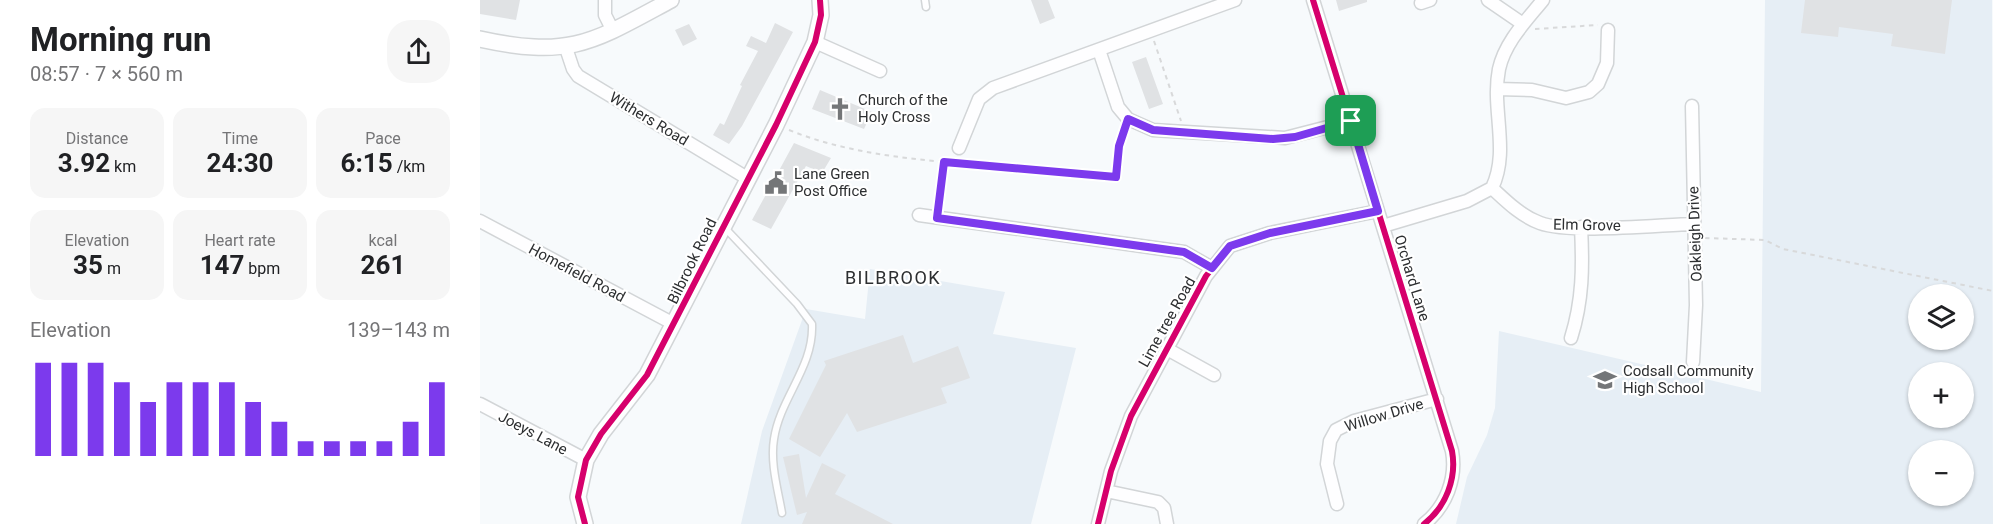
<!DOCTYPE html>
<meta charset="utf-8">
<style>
body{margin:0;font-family:Roboto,sans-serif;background:#f6f6f6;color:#202124;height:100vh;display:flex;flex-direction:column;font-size:22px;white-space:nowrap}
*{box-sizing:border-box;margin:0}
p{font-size:20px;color:#757577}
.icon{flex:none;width:33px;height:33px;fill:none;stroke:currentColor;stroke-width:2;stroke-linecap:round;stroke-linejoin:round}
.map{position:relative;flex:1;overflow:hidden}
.panel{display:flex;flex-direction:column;background:#fff;width:480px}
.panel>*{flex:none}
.fabs{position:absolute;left:1428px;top:284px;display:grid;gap:12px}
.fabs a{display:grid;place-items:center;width:66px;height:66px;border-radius:50%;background:#fff;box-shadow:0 2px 4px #0004;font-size:30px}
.pin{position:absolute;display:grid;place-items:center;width:51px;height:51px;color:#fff;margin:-26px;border-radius:12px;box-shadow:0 3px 9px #0006}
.round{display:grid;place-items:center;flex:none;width:63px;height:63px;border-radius:24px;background:#f6f6f6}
.summary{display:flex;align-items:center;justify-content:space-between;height:102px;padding:0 30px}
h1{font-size:33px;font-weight:700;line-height:45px}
.stats{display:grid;grid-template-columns:repeat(3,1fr);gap:9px;height:102px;padding:6px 30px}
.stats div{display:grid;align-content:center;border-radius:15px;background:#f6f6f6;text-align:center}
.stats b{font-size:26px;font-weight:700}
.stats small{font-size:16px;font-weight:400}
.stats p{font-size:16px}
.chart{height:168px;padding:12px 30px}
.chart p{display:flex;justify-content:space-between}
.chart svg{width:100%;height:108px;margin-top:6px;stroke:#7c3aed;stroke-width:6}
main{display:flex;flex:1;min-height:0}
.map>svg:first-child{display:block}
.built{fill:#e6eef5;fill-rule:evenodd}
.building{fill:#e0e2e4}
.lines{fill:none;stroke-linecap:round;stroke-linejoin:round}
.service-casing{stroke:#d2d5d7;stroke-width:9}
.minor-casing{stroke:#d2d5d7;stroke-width:15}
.tertiary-casing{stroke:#d2d5d7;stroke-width:18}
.path{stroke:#d8d9da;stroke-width:2;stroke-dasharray:4.5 4.5;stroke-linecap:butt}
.service{stroke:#fefeff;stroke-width:6}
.minor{stroke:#fefeff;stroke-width:12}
.tertiary{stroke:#fefeff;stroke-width:15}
.cycleway-casing{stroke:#fff;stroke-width:10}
.cycleway{stroke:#d6006c;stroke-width:6}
.route-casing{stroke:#fff;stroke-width:12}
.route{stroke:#7c3aed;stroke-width:8}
.labels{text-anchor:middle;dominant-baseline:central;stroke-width:4.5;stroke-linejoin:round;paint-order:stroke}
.poi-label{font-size:15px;fill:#2d2f31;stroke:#fff;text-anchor:start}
.street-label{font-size:15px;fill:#2d2f31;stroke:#fff}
.quarter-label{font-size:18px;letter-spacing:1.5px;fill:#2d2f31;stroke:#fff}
</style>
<main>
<section class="panel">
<div class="summary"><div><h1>Morning run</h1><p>08:57 · 7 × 560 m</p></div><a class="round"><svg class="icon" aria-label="share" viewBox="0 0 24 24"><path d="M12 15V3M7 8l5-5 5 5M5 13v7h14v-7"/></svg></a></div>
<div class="stats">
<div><p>Distance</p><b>3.92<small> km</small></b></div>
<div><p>Time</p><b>24:30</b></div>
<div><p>Pace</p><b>6:15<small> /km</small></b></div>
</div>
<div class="stats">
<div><p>Elevation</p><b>35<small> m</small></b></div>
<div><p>Heart rate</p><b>147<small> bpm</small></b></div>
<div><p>kcal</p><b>261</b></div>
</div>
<div class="chart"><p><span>Elevation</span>139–143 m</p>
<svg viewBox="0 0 160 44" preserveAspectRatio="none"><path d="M5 44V6M15 44V6M25 44V6M35 44V14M45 44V22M55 44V14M65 44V14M75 44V14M85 44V22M95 44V30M105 44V38M115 44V38M125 44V38M135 44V38M145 44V30M155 44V14"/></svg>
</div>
</section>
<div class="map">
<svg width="1513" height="524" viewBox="0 0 1513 524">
<rect width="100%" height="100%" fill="#f7fafc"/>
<!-- built -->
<path class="built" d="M1285,0H1512L1513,524H976L987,477L1007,435L1015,408L1019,331L1281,392ZM1438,294H1484V339H1438ZM1438,372H1484V417H1438ZM1438,450H1484V495H1438Z
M390,269L525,292L513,334L596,348L551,524H261L282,431L326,309L385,319Z"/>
<!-- building -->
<path class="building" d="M0,0H40L36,20L0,14Z
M551,0H568L575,18L560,24Z
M856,0H887V2L859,11Z
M1325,0H1472L1465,54L1411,46L1413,34L1359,27L1358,37L1321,33Z
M295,23L313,32L262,126L249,144L233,135L240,123L244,125L262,86L260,85L278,51L266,46L271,36L286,43Z
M209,24L217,39L203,46L195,30Z
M666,57L683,104L669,109L652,62Z
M340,90L392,112L384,129L332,109Z
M314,143L351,158L342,173L326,166L291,229L272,220Z
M423,335L433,363L478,346L490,378L461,388L467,403L377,432L367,413L340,457L309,439L346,365L344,361Z
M319,454L326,498L342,463L366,475L355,494L413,524H322L327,512L317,515L303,457Z"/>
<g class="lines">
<!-- service casing -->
<g class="service-casing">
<path id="service" d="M445,0L446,7
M245,228L317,304L332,324C334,367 300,398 294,439C290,463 298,490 302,513"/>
</g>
<!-- minor casing -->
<g class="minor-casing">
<path id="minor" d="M125,0V15L133,31
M833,0L972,451C977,478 966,507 944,524
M1008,0L1043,24
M941,3L950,0
M335,42L400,71
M86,48L93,69L98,76L267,178
M619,50L638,107L648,119L673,130L805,138L871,121
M1017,89L1052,90L1086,98L1109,92L1118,84L1127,63L1128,30
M1212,106L1216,305L1213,362
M479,148L499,99L513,88L755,0
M1012,188C1026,201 1041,216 1060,223C1090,234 1178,225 1213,224
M439,215L704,252L732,268
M0,221L194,324
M903,226L987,201L1012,188C1030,151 1011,109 1019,69C1025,42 1046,21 1063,0
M1091,338C1103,300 1103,266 1101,227
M687,349L734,375
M0,404L106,460
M626,491L678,502L684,508L687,524
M857,504L847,464L850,441L856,430L874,421L957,399
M618,524L631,471L651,416L726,276L750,246L790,233L898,211"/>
</g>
<!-- tertiary casing -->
<g class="tertiary-casing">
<path id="tertiary" d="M0,39C91,59 113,42 191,0
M105,524L98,497L106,460L121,434L167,375L296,125L335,42L341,15L340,0"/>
</g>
<!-- path -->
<path class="path" d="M1055,29L1118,25
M674,41L701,121
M309,130C358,150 412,157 464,162
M459,206L464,162L636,177L644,130
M1225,238L1285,240L1303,249L1513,291"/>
<!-- service -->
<use href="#service" class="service"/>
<!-- minor -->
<use href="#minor" class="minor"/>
<!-- tertiary -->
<use href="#tertiary" class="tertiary"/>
<!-- cycleway casing -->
<g class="cycleway-casing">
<path id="cycleway" d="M833,0L972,451C977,478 966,507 944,524
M105,524L98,497L106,460L121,434L167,375L296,125L335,42L341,15L340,0
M618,524L631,471L651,416L726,276L750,246L790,233L898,211"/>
</g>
<!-- cycleway -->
<use href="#cycleway" class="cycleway"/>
</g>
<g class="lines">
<!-- route casing -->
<g class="route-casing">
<path id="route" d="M648,119L673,130L793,139L815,137L871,121L898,211L790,233L750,246L732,268L704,252L457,218L464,162L636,177L639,146Z"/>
</g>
<!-- route -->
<use href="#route" class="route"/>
</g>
<!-- icons -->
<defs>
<g id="church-bare" transform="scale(1.8)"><path d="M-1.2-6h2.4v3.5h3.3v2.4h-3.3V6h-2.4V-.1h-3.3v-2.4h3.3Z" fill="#747678" stroke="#fff" stroke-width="2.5" paint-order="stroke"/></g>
<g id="civic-bare" transform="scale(1.8)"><path d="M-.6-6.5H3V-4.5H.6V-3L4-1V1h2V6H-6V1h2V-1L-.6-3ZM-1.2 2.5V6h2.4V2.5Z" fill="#747678" stroke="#fff" stroke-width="2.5" paint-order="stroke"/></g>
<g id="school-bare" transform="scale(1.8)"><path d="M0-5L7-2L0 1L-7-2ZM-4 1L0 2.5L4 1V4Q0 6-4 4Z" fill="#747678" stroke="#fff" stroke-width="2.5" paint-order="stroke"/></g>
</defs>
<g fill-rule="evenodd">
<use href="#church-bare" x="360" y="109"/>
<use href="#civic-bare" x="296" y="183"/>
<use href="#school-bare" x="1125" y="380"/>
</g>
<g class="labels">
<!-- poi labels -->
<g class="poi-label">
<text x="378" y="100">Church of the<tspan x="378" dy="17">Holy Cross</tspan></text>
<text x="314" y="174">Lane Green<tspan x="314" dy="17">Post Office</tspan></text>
<text x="1143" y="371">Codsall Community<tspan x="1143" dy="17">High School</tspan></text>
</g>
<!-- street labels -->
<g class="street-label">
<text transform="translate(169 119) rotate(31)">Withers Road</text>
<text transform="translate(1107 225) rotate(1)">Elm Grove</text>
<text transform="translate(1215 234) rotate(-92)">Oakleigh Drive</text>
<text transform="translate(212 261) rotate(-64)">Bilbrook Road</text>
<text transform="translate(97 273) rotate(28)">Homefield Road</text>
<text transform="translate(932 278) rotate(73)">Orchard Lane</text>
<text transform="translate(687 322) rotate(-61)">Lime tree Road</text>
<text transform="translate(904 415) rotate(-17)">Willow Drive</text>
<text transform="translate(53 433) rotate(28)">Joeys Lane</text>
</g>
<!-- quarter labels -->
<g class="quarter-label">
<text x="413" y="277">BILBROOK</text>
</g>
</g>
</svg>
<div class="fabs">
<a><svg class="icon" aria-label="layers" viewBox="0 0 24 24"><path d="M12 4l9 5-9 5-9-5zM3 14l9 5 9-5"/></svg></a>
<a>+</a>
<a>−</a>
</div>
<div class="pin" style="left:871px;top:121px;background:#1e9e55"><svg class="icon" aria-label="arrive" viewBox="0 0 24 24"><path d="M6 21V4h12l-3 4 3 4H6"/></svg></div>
</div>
</main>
